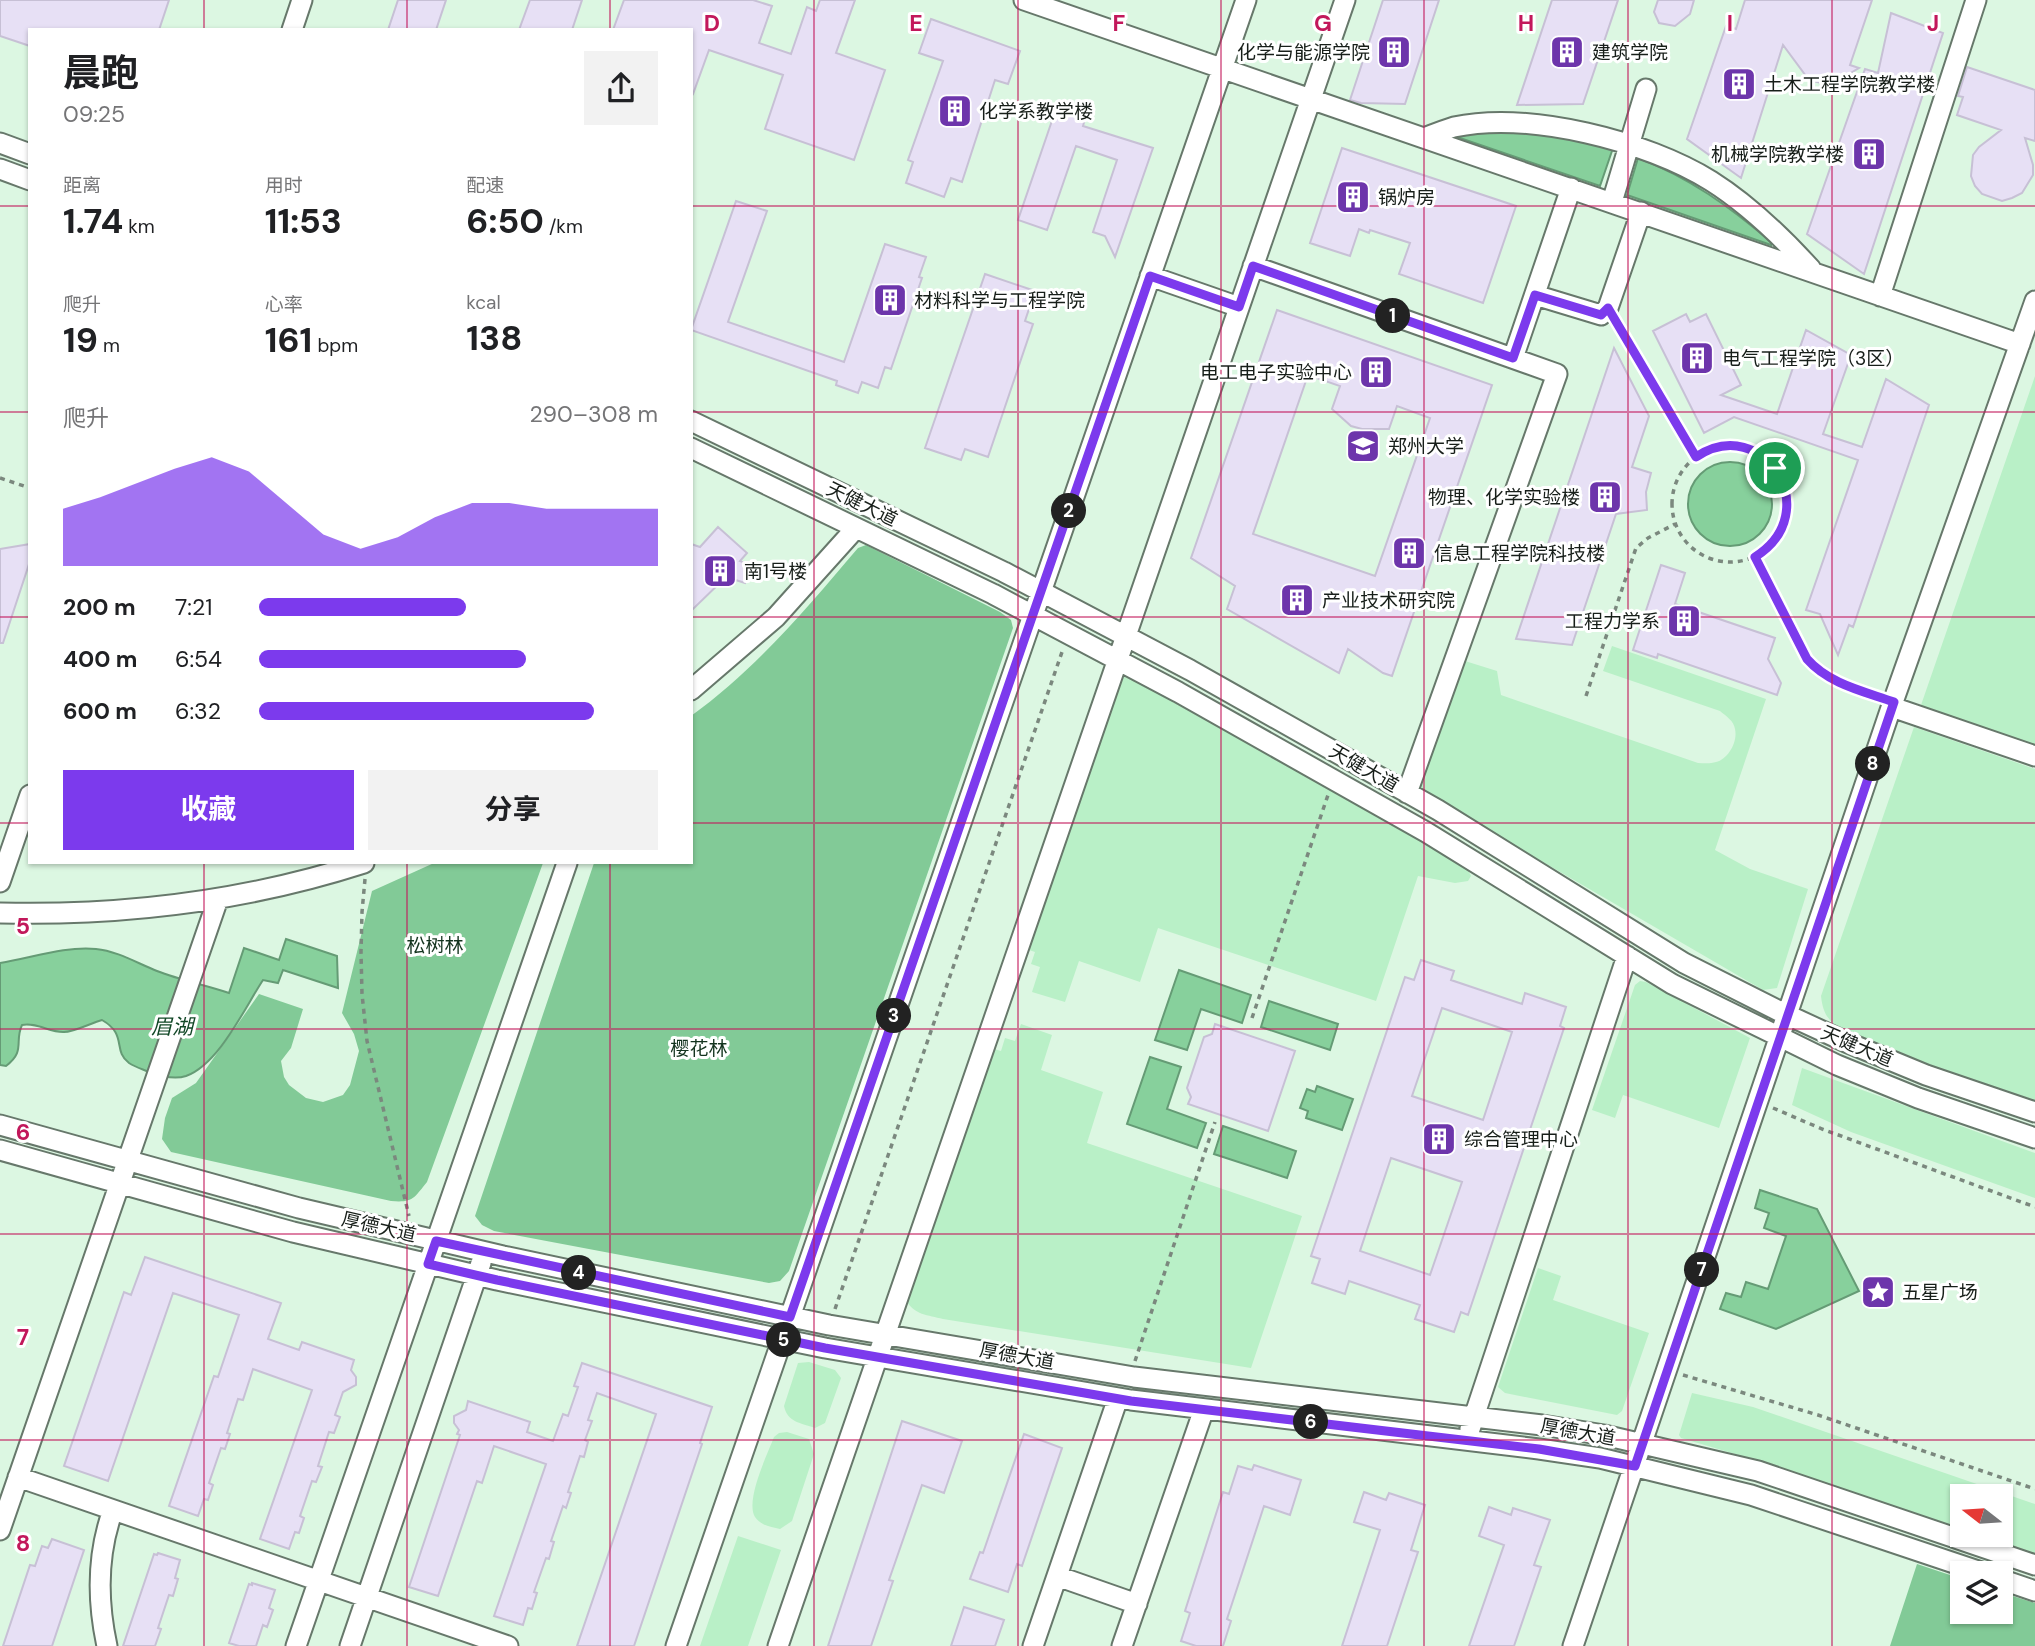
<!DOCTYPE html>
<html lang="zh">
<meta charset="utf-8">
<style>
body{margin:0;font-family:"DM Sans","Noto Sans SC",sans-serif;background:#f2f2f2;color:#202124;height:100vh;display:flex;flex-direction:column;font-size:26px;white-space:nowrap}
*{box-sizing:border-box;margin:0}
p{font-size:23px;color:#757577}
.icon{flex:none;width:38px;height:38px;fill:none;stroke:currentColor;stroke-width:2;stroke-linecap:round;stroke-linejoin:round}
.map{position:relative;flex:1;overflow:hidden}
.side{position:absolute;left:28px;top:28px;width:665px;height:836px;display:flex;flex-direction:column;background:#fff;border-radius:0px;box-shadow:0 2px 5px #0004}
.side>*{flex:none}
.needle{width:46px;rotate:287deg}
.fabs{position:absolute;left:1950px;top:1484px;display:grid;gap:14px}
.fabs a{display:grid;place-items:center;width:63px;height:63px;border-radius:0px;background:#fff;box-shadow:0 2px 5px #0004;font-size:35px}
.pin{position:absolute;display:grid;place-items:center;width:60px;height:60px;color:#fff;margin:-30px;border:4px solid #fff;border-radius:50%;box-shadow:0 2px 7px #0007}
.km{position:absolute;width:35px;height:35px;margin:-18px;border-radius:50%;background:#222;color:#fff;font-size:19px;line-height:35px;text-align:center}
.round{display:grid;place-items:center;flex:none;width:74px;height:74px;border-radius:0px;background:#f2f2f2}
.summary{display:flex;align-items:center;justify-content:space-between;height:119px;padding:0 35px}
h1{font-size:38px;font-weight:700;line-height:52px}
.metrics{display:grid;grid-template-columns:repeat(3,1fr);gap:10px;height:119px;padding:7px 35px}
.metrics div{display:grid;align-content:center}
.metrics b{font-size:35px;font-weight:700}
.metrics small{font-size:19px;font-weight:400}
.metrics p{font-size:19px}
.chart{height:196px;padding:14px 35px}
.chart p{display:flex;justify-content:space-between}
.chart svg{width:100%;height:126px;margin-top:7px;fill:#7c3aed;opacity:.7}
.primary-button{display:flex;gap:14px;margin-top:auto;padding:14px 35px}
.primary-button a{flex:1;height:80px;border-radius:0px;background:#7c3aed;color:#fff;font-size:28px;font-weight:700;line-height:80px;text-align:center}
.primary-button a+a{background:#f2f2f2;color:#202124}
ul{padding:0 35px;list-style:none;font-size:23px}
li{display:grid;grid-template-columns:112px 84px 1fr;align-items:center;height:52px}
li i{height:18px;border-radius:9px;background:#7c3aed}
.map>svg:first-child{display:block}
.built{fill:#dcf7e2;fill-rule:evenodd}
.green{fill:#b9f0c7}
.forest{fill:#82ca97}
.water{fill:#87d09c;stroke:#659b75;stroke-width:2}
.building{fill:#e7e0f5;stroke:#c7c0d5;stroke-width:2;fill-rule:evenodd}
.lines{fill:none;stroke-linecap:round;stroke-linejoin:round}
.minor-casing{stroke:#67786b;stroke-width:23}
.path{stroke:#7b887e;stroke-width:3.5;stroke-dasharray:5 5;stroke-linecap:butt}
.minor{stroke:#fff;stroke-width:19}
.route-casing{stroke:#fff;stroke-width:14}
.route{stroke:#7c3aed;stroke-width:9}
.grid{fill:none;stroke:#c2185b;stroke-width:2;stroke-opacity:0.55}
.labels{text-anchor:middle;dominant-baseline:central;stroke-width:6;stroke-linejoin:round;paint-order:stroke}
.poi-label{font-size:19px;fill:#171e19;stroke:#fff;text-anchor:start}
.street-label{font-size:19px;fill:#171e19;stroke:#fff}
.park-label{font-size:19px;fill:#13331e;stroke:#fff}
.water-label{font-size:21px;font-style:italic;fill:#114726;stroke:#fff}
.grid-label{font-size:23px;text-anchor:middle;font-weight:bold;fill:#c2185b;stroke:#fff;stroke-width:6;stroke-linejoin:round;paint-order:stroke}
</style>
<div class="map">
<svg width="2035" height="1646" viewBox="0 0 2035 1646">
<rect width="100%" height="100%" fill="#ebfff0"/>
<!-- built -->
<path class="built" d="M0,0H2035V1646H0ZM30,30H691V863H30ZM1962,1496H2000V1535H1962ZM1962,1573H2000V1612H1962Z"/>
<!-- green -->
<path class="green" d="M2035,376V746L1920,708Z
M1612,646L1766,699L1715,850L1750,869L1808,889L1777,988L1763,990L1419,790L1465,661L1497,671L1501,695L1698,763C1703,763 1710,764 1716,762C1728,759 1738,742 1735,729C1734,721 1726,716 1720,711L1603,671Z
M1120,672L1419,840L1468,870L1471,876L1468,881L1455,883L1418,876L1376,1001L1158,928L1140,982L1079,961L1065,1002L1032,992L1040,967L1031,964L1035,952L1026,949Z
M1914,727L2035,769V1100L1956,1075L1840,1029C1827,1019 1823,1013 1821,996Z
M1640,981L1646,982L1750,1038L1719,1128L1623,1095L1615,1118L1592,1110L1635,985Z
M1021,1024L1052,1035L1041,1070L1103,1092L1087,1143L1302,1216L1251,1368L943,1319C928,1315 914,1315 906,1300L991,1048L1001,1051L1005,1038L1015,1041Z
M1802,1068L2035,1153V1198L1851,1132L1792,1105Z
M1538,1268L1561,1276L1553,1300L1649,1333L1622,1411L1617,1415L1505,1393L1498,1387Z
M809,1362L835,1370L841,1378L825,1423L815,1428C801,1423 787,1422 784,1406L798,1363Z
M1692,1393L1753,1407L2035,1504V1554L1979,1535H2000V1496H1962V1529L1779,1467L1681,1438L1679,1435Z
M787,1432L809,1439L814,1454L792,1521L780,1529C771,1527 760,1525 755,1517C745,1501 767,1455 774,1437L779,1433Z
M738,1536L781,1550L748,1646H700Z"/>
<!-- forest -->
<path class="forest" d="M866,545L1000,612L1011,620L1013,628L789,1271L780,1281L769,1283L494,1231L482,1225L475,1216L594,863H691V716C755,670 807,608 858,548Z
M434,863H543L427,1182C414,1198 413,1203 391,1201L171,1152L162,1139L165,1118L172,1098L196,1083L259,994L303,1009L291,1048L281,1061L284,1077L289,1085L306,1098L323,1102L343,1095L350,1085L359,1051L354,1034L342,1013L372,891Z
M1917,1564L1962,1579V1612H2000V1592L2035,1603V1646H1890Z"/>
<!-- water -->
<path class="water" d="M1482,131L1531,132L1557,135L1613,148L1600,186L1454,136Z
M1638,158C1689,177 1730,207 1771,242V245L1627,195Z
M1688 504a42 42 0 1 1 84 0a42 42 0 1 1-84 0Z
M286,939L337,956L338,988L283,970L278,983L263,980C244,1009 219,1064 186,1076C174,1080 160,1076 149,1072C142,1069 135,1067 129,1063C112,1050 128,1035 102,1020C91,1023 72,1033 63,1032C49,1032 36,1022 22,1025C14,1042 26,1051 6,1066L0,1065V963C32,958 64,946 96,949C117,951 137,963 157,971C180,980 205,985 229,993L244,948L279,960Z
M1179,970L1251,995L1242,1023L1201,1009L1187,1050L1155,1040Z
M1269,1001L1338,1024L1330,1050L1261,1027Z
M1150,1057L1181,1067L1167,1109L1206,1123L1197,1148L1127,1124Z
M1317,1086L1353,1099L1342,1130L1306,1118L1308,1111L1300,1108L1307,1089L1315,1092Z
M1223,1126L1296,1151L1287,1178L1214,1154Z
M1760,1190L1817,1209L1859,1291L1776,1329L1720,1309L1726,1293L1741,1297L1746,1282L1768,1289L1786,1236L1764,1228L1769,1213L1755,1208Z"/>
<!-- building -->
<path class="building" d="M0,0H169L159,30H30V46L0,36Z
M398,0H446L436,30H388Z
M530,0H582L572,30H519Z
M624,0H753L772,6L759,43L791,54L807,7L816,11L820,0H855L836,53L885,70L854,160L765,129L783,75L709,50L693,94L691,93V30H613Z
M1383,0H1439L1405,104L1361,103L1350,100Z
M1552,0H1618L1583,104L1517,105Z
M1658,0H1694L1690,14L1675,26L1659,23L1654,12Z
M1745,0H1872L1850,65L1859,68L1830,85L1809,80L1783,45L1741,178L1687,139L1726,26L1736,29Z
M1891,13L1943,33L1864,274L1807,234L1865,69L1878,73Z
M931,19L1020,51L1008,84L995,80L962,182L951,178L944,197L906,183L913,162L908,160L943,61L919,53Z
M1967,67L2035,90V141L2025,138L2033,165V175L2022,193L2012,198L2002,201L1982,194L1975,186L1971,176L1973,155L1979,147L2001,130L1957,115L1963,97L1958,96Z
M1056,109L1085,119L1083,126L1153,148L1115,257L1105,236L1093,232L1117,160L1076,146L1047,230L1018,220Z
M1342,148L1516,206L1483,303L1399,274L1410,243L1370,230L1369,233L1359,229L1350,256L1310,243Z
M736,201L767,211L728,322L844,362L885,244L926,257L919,277L922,278L891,369L885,367L878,388L862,382L858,393L836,385L837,381L691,330Z
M985,274L1035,291L1025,321L1033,324L988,457L965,449L961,460L925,448Z
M1277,310L1492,385L1392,676L1383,673L1348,649L1339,673L1227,609L1235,586L1191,558ZM1308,375L1340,386L1332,409L1351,426L1362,429H1389L1397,406L1430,418L1375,576L1253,534Z
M1686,314L1690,322L1706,314L1741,385L1721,395L1777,414L1806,330L1851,355L1823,434L1862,447L1886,379L1929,405L1853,627L1849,625L1838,655L1820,614L1806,610L1858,460L1734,417L1704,433L1653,331Z
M1614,348L1649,416L1632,467L1651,473L1646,492L1647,510L1616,514L1572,645L1516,639Z
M718,527L747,553L740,561L751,565L745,583L726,577L691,611V544L700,547Z
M30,544V561L3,643H0V549Z
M1661,565L1685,573L1675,604L1775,638L1768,659L1781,683L1777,695L1658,654L1657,658L1633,650Z
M1421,960L1454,971L1451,980L1522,1004L1525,993L1566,1007L1560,1026L1564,1028L1468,1315L1461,1312L1454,1332L1415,1319L1420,1305L1349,1281L1345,1294L1312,1283L1320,1259L1311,1256L1405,977L1414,980ZM1442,1008L1512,1032L1483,1120L1412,1096ZM1391,1158L1462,1182L1430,1275L1360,1251Z
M1215,1024L1295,1051L1268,1131L1188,1104L1191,1097L1187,1088L1204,1037L1212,1034Z
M145,1257L281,1303L268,1339L299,1350L302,1342L354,1360L351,1370L356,1377V1385L343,1392L335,1415L340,1417L334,1433L329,1432L318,1466L322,1467L316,1482L312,1481L300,1516L304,1518L299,1533L295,1532L289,1549L260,1539L312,1390L253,1369L243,1400L238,1399L227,1433L230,1434L225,1449L221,1448L209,1483L213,1485L208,1500L204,1499L198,1516L169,1506L214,1376L218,1377L239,1315L173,1293L108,1481L64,1466L124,1292L131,1295Z
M582,1363L712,1407L700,1443L702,1444L634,1646H577L656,1414L597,1393L588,1420L592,1421L585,1440L588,1442L584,1457L580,1456L568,1492L571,1493L566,1508L563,1506L551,1541L554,1542L549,1559L546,1558L534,1592L537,1593L532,1609L528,1608L523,1625L494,1616L546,1464L494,1446L482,1483L477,1481L438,1596L409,1587L460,1435L457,1434L459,1430L454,1423V1416L466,1410L468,1401L530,1422L527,1432L553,1441L563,1414L568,1416L578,1387L574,1386Z
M902,1421L962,1441L944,1493L922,1485L889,1580L893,1581L871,1646H828Z
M1024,1434L1062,1448L1022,1566L1017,1564L1008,1592L970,1579L980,1552L983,1553Z
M1254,1465L1301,1480L1290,1515L1264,1506L1227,1619L1231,1621L1223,1646H1196L1181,1641L1190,1613L1185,1611L1223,1492L1229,1494L1238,1466L1252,1470Z
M1364,1492L1386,1500L1389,1493L1425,1505L1411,1550L1418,1552L1387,1646H1342L1380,1530L1354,1522Z
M1489,1507L1511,1515L1513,1508L1550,1520L1534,1565L1541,1567L1514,1646H1469L1504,1545L1479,1536Z
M52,1539L84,1550L52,1646H3L30,1565L35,1566L42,1546L48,1548Z
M158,1553L180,1560L175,1578L178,1579L173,1596L169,1595L158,1628L161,1629L155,1646H123L154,1554L157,1555Z
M252,1583L275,1590L269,1608L273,1610L267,1627L263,1625L256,1646H239L229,1643L249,1584L252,1585Z
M964,1607L1004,1620L995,1646H951Z"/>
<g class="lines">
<!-- minor casing -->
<g class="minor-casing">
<path id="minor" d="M1024,0L2020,344
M292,30L302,0
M1424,138C1434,134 1444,130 1454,127C1529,111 1647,141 1711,181C1749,205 1781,236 1811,269
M0,143L30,154
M0,169L30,180
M1612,202L1646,89
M1253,266L1557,374L1407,793
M1150,276L1239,307
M1535,295L1601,315L1608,308L1641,212
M1880,296L1976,0
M1513,358L1571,188
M691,421L1004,572L1190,670L1438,810L1684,963L1779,1011L1846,1042L1926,1075L2035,1112
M691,448L993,594L1178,692L1426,832L1672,984L1837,1065L1918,1098L2035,1138
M691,690L776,617L856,528
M1892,707L2035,756
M0,882L30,795
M0,913C124,916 246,901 364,863
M0,1125L299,1208L503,1256L829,1325L1134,1377L1542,1425L1604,1435L1758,1471L2035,1565
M0,1150L293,1232L497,1280L825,1348L1131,1400L1539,1449L1600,1458L1751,1495L1984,1573
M1470,1429L1627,956
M18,1477L508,1646
M0,1530L218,899
M1057,1576L1137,1604
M2000,1579L2035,1591
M107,1646C97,1600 97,1554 113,1510
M296,1646L567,863
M350,1646L481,1263
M676,1646L1246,0
M778,1646L1345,0
M1033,1646L1118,1398
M1122,1646L1204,1409
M1573,1646L1893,702L2035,301"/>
</g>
<!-- path -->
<path class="path" d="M1617,324L1696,457
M1672 504a58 58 0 1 1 116 0a58 58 0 1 1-116 0Z
M0,478L30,488
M1755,557L1807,659C1826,680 1850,686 1876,695
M1586,696L1636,548L1648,538L1675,524
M365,879L362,912L361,952L362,994L367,1041L409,1216
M1252,1018L1328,795
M1773,1108L1822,1129L2035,1207
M835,1309L1062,652
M1135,1361L1215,1122
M1683,1375L1818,1415L2035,1489"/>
<!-- minor -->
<use href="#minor" class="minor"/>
</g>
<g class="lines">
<!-- route casing -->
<g class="route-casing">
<path id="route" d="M1253,266L1513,358L1535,295L1601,315L1608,308L1696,457C1763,412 1827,512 1755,557L1807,659C1829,684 1863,691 1894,702L1635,1466L1539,1449L1131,1401L825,1348L497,1280L428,1264L436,1241L790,1317L1150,276L1239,307Z"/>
</g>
<!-- route -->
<use href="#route" class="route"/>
</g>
<!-- grid -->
<path class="grid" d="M204,0V30M407,0V30M610,0V30M814,0V1646M1018,0V1646M1221,0V1646M1424,0V1646M1628,0V1646M1832,0V1646M0,206H30M691,206H2035M0,412H30M691,412H2035M0,617H30M691,617H2035M0,823H30M691,823H2035M204,863V1646M407,863V1646M610,863V1646M0,1029H2035M0,1234H2035M0,1440H2035"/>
<!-- icons -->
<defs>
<g id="building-square" transform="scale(1.75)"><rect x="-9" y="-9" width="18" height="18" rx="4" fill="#6d35ab" stroke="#fff"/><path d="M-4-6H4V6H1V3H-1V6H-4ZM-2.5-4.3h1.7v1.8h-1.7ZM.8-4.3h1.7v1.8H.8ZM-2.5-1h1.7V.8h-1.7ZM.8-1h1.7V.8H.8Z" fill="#fff"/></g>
<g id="university-square" transform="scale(1.75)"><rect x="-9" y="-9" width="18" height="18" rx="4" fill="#6d35ab" stroke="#fff"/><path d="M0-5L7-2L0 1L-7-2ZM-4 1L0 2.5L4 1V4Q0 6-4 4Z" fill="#fff"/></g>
<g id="sight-square" transform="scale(1.75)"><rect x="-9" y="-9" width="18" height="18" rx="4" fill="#6d35ab" stroke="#fff"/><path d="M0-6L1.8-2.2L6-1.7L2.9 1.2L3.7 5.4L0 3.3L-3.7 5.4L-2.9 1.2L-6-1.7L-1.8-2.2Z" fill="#fff"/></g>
</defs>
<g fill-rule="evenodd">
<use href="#building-square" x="1394" y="52"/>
<use href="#building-square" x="1567" y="52"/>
<use href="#building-square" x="1739" y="84"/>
<use href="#building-square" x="955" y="111"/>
<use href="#building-square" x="1869" y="154"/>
<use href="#building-square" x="1353" y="197"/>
<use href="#building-square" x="890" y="300"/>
<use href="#building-square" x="1697" y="358"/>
<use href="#building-square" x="1376" y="372"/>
<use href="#university-square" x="1363" y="446"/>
<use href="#building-square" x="1605" y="497"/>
<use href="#building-square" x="1409" y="553"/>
<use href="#building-square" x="720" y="571"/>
<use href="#building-square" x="1297" y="600"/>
<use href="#building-square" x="1684" y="621"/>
<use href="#building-square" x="1439" y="1139"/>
<use href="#sight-square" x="1878" y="1292"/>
</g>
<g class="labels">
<!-- poi labels -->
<g class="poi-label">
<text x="1370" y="52" text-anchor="end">化学与能源学院</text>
<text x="1592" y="52">建筑学院</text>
<text x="1764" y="84">土木工程学院教学楼</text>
<text x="979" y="111">化学系教学楼</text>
<text x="1844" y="154" text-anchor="end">机械学院教学楼</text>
<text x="1378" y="197">锅炉房</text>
<text x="914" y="300">材料科学与工程学院</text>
<text x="1722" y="358">电气工程学院（3区）</text>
<text x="1352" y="372" text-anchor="end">电工电子实验中心</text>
<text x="1388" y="446">郑州大学</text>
<text x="1580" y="497" text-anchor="end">物理、化学实验楼</text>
<text x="1434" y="553">信息工程学院科技楼</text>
<text x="744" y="571">南1号楼</text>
<text x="1322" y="600">产业技术研究院</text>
<text x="1660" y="621" text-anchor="end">工程力学系</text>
<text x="1464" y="1139">综合管理中心</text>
<text x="1902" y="1292">五星广场</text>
</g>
<!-- street labels -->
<g class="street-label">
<text transform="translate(862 504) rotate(26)">天健大道</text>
<text transform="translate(1364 768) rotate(30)">天健大道</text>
<text transform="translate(1857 1046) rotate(23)">天健大道</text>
<text transform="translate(379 1227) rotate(13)">厚德大道</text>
<text transform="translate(1017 1356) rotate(10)">厚德大道</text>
<text transform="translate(1578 1432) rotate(10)">厚德大道</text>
</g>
<!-- park labels -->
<g class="park-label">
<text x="435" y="945">松树林</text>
<text x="699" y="1048">樱花林</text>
</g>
<!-- water labels -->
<g class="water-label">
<text x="172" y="1027">眉湖</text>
</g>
</g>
<g class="grid-label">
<text x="712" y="31">D</text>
<text x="916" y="31">E</text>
<text x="1119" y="31">F</text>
<text x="1323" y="31">G</text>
<text x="1526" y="31">H</text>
<text x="1730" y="31">I</text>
<text x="1933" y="31">J</text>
<text x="23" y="934">5</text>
<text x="23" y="1140">6</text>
<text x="23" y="1345">7</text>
<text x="23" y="1551">8</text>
</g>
</svg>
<div class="fabs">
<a><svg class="needle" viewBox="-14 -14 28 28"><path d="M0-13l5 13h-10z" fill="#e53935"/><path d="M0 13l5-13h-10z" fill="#757577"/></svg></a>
<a><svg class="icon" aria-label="layers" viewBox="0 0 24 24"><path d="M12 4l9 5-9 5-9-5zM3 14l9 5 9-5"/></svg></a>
</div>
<div class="pin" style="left:1775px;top:468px;background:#1e9e55"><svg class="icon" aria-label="arrive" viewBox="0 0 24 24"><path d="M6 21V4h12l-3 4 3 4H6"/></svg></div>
<b class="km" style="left:1393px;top:316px">1</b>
<b class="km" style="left:1069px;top:511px">2</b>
<b class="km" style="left:894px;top:1016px">3</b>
<b class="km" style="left:579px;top:1273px">4</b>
<b class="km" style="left:784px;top:1340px">5</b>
<b class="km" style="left:1311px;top:1422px">6</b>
<b class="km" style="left:1702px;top:1270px">7</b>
<b class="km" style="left:1873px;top:764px">8</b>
<section class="side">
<div class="summary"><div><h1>晨跑</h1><p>09:25</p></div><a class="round"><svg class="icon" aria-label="share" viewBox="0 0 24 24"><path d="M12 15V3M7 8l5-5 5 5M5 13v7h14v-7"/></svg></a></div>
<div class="metrics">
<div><p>距离</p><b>1.74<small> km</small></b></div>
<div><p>用时</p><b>11:53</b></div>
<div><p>配速</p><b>6:50<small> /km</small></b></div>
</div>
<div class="metrics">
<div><p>爬升</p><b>19<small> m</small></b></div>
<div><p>心率</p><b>161<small> bpm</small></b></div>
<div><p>kcal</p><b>138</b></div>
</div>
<div class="chart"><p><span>爬升</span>290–308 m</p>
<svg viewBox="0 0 160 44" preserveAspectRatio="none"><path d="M0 44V24L10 20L20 15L30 10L40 6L50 11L60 22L70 33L80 38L90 34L100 27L110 22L120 22L130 24L140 24L150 24L160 24V44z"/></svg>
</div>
<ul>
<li><b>200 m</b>7:21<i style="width:52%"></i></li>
<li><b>400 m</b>6:54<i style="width:67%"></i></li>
<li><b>600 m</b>6:32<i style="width:84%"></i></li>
</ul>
<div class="primary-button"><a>收藏</a><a>分享</a></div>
</section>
</div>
